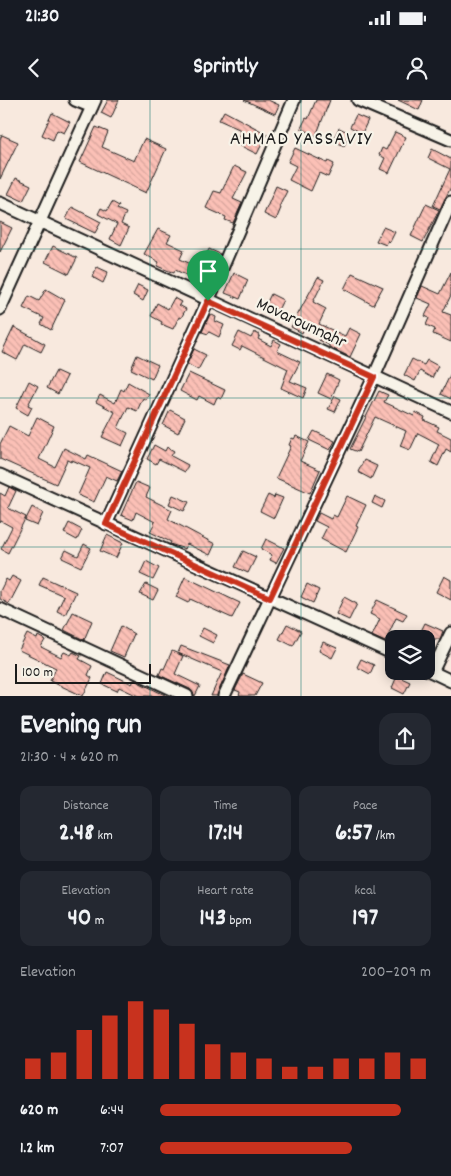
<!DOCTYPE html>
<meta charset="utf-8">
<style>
body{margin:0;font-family:Dekko,sans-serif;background:#242831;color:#f1f3f6;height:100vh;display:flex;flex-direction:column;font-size:19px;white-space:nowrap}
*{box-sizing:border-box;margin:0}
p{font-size:16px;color:#9ea1a6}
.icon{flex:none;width:28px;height:28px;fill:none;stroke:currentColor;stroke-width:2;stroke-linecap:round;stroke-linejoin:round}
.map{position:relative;height:596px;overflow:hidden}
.sheet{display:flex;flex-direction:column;background:#171b24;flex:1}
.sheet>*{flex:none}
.controls{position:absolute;left:385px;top:530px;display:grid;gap:10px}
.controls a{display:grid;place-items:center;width:50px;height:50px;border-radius:10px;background:#171b24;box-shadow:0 2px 12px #0003;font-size:25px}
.scale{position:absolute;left:15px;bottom:12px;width:136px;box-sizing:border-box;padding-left:5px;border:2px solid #1c1c1c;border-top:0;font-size:14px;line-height:18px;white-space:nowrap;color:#1c1c1c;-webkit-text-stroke:4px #f7f3e8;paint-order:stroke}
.pin{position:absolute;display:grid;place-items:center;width:42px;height:42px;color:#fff;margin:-51px -21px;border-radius:50% 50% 50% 0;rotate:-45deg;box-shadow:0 0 5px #0007}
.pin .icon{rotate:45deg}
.round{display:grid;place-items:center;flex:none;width:52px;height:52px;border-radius:15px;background:#242831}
.head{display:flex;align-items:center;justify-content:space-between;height:85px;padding:0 20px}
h1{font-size:28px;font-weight:800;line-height:38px}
.metrics{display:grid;grid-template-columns:repeat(3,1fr);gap:8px;height:85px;padding:5px 20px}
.metrics div{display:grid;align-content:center;border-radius:12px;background:#242831;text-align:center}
.metrics b{font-size:25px;font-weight:800}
.metrics small{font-size:14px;font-weight:400}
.metrics p{font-size:14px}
.chart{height:140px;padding:10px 20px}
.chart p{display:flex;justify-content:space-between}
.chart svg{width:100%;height:90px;margin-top:5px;stroke:#c8321e;stroke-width:6}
ul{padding:0 20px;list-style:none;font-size:16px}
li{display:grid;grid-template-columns:80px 60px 1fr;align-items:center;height:38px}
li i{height:12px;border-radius:6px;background:#c8321e}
.status{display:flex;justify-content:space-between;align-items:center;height:35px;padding:0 25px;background:#171b24;direction:ltr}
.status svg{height:14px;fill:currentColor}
header{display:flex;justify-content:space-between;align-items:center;height:65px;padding:0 20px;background:#171b24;font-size:22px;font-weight:800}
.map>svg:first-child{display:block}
.building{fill:url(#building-back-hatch);stroke:#1c1c1c}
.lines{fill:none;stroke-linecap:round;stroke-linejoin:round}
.minor-casing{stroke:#1c1c1c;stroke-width:15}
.minor{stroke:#f7f3e8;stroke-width:11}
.route-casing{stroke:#fff;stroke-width:10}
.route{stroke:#c8321e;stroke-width:6}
.grid{fill:none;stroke:#0f766e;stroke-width:1;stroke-opacity:0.55}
.labels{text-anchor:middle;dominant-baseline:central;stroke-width:4.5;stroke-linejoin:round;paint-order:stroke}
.street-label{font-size:18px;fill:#1c1c1c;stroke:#f7f3e8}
.quarter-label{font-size:20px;letter-spacing:1px;fill:#1c1c1c;stroke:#f7f3e8}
</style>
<div class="status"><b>21:30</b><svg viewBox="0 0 49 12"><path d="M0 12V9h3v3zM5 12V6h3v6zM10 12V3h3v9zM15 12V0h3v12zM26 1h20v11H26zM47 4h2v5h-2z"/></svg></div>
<header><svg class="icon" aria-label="back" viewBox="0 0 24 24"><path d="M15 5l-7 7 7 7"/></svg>Sprintly<svg class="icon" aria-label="person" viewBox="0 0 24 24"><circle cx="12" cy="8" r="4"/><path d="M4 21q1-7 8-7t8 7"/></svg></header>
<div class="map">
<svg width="451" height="596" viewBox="0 0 451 596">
<defs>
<pattern id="building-back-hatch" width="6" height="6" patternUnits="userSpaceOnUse" patternTransform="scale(1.25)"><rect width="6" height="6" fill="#fbc0b6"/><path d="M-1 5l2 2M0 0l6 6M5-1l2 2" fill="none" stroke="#d7a49c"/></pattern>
</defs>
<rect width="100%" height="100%" fill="#f8e9de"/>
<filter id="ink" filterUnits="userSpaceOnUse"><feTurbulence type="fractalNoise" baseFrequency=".02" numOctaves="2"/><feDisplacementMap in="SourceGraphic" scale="10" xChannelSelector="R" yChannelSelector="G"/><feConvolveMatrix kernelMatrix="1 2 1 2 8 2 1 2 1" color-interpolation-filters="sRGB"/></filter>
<g filter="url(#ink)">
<!-- building -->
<path class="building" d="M108,0H119L111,18L101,13Z
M244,0H268L279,5L275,14Z
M316,0H330L316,36L301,28L306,18L308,19Z
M398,0H423L419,10Z
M224,11L267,34L257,54L235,43L241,30L219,20Z
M52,13L70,22L64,33L57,30L53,40L42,35Z
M356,15L368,20L362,33L350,27Z
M96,27L108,32L102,47L134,61L144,39L166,49L146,93L80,62Z
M339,28L350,33L344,46L333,40Z
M395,32L406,37L389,73L380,69L385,58L379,55L382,48L386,50Z
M2,35L18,42L0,79V39Z
M295,48L327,63L328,61L334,64L328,77L319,73L311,91L289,80L296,66L288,62Z
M432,49L451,59V87L440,109L433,106L450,69L428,58Z
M234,66L247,72L233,99L242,103L233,123L225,120L226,117L206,108L214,91L221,93Z
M16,78L31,85L23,101L8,94Z
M276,86L287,91L279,107L281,108L276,120L264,114Z
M112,102L119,106L117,109L126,113L121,124L129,128L121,145L110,139L117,124L98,114L101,108L107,111Z
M426,104L439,110L423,142L411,136Z
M72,107L101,122L95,133L66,119Z
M0,122L12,128L0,152Z
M383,127L395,132L390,142L388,140L386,145L376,141Z
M158,129L171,135L167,142L184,150L180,159L200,168L209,149L220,154L205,189L197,185L200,181L175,170L174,173L157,166L159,162L144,154Z
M53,146L77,158L69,174L45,162Z
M97,167L108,172L103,183L92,177Z
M451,172V195L443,212L451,215V242L433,234L435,229L426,225L429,218L425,216L431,204L417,198L422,186L440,194Z
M234,173L248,180L240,199L225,193Z
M352,173L383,187L373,205L344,189Z
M318,177L324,180L313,202L326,209L319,224L345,236L349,228L361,234L350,257L329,247V245L319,240L321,236L304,228L302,233L291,227Z
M138,185L148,190L143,201L133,195Z
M46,189L65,200L51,230L41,224L44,218L23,208L29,196L39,201Z
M271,194L283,200L275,216L263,210Z
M174,198L181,202L179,205L186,209L181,218L179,217L173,229L161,224L162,222L151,216L157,203L168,209Z
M210,214L216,217L215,221L224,225L219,237L209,232L208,234L202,232Z
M14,227L45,244L41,252L25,244L17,260L2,252Z
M239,232L251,238L254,232L260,235L258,239L271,246L274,240L281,244L277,251L300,262L290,281L307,288L303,298L281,288L288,269L242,246L240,250L232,246Z
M194,249L206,255L198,270L187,264Z
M137,255L158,265L152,279L131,269Z
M412,259L424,265L427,260L438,266L432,278L420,271L415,281L404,275Z
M56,271L67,276L58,294L47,288Z
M189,273L225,290L221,299L217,297L214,304L199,296L197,300L180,291Z
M451,273V299L441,294Z
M327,274L339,280L331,299L318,293Z
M29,281L38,286L28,305L32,307L28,315L16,308Z
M128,282L149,294L146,300L143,298L137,311L128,307L118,328L128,333L122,346L102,337L115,312L96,302L100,295L115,303L121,289L124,291Z
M379,291L388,295L384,302L414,316L415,312L425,317L424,320L439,327L437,331L451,338V352L446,349L438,366L431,362L439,344L418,333L410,350L400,346L406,331L375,317L358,352L350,349Z
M335,296L341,299L335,312L328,309Z
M170,310L185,318L178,333L163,325Z
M37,317L54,326L39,359L55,367L64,348L86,359L88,355L122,371L117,381L106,376L94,402L78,395L90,368L72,360L71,362L67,360L56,384L0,359V344L9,326L28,336Z
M314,331L335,341L330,350L309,340Z
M296,336L309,342L300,361L320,370L310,393L276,378L291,346L289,345L292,338L294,339Z
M154,345L165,351L167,347L174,351L171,356L188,365L185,372L159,359L156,364L147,359Z
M364,360L377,366L371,379L358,372Z
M136,382L150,388L146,397L172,410L168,419L215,444L210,455L187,444L185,449L170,444L171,442L150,432L155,422L136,412L133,420L121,415Z
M9,387L16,391L8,408L26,417L8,453L1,449L12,427L1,421L0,423V393L5,396Z
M173,395L189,402L184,411L169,404Z
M268,395L274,398L275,395L283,398L274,418L260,411Z
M347,396L366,405L356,426L358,427L346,452L321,439L327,427L315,421L319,413L331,419L333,415L337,417Z
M375,396L385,401L382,408L372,403Z
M32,407L43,413L37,426L25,421Z
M69,423L82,430L77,440L64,433Z
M107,435L123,443L116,458L100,451Z
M266,439L284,448L276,463L270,460L272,455L261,449Z
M84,444L91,448L81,467L62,458L66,450L78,456Z
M243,451L256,457L248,473L235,467Z
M146,461L159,468L153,480L140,474Z
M12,476L21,481L9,504L0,499V491L6,479L9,481Z
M444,476L451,480V500L436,492Z
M43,477L76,492L65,515L57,511L64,496L39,485Z
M185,477L240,503L232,518L190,499L188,503L176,497Z
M146,484L158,490L153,500L140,494Z
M307,484L319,490L313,503L301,497Z
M344,497L357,504L349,520L336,514Z
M377,500L407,514L403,521L396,518L385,542L372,536L380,519L370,514Z
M73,512L92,521L84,540L64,530Z
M425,523L443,531L440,539H432L426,550V539H417Z
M287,524L301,531L293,546L279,539Z
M121,526L134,534L124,557L110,551Z
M203,528L217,535L213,543L199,536Z
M27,534L37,539L38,536L45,540L41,547L61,557L64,552L71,555L73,552L81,556L79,559L92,566L88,575L92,578L83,596L50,581L56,568L19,550Z
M323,542L337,548L332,558L319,551Z
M181,546L230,565L217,596H211L222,572L178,553Z
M172,551L183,556L175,574L200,586L195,596L190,589L159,575L162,568L164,569Z
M361,559L374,565L370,574L357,567Z
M107,572L132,584L134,580L167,596H138L119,587L117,591L102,584Z
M243,574L262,583L255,596H239L240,592L235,590Z
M397,576L410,582L404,594L392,588Z"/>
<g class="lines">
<!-- minor casing -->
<g class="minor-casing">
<path id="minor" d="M75,0L92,7
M358,0L451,40
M0,103L451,312
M0,209L95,0
M0,375L394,554
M106,424L208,201L294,0
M0,509L187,596
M426,569L451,581
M432,572L451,533
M224,596L374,277L451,102"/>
</g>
<!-- minor -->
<use href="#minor" class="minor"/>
</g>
</g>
<g class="lines" filter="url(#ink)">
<!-- route casing -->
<g class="route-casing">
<path id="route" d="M208,201L374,277L270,498L106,424Z"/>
</g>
<!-- route -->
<use href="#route" class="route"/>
</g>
<!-- grid -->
<path class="grid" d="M150,0V596M301,0V596M0,149H451M0,298H451M0,447H451"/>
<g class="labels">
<!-- street labels -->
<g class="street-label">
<text transform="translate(301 224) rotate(25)">Movarounnahr</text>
</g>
<!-- quarter labels -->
<g class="quarter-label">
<text x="301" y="40">AHMAD YASSAVIY</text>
</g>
</g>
</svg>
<div class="controls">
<a><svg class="icon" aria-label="layers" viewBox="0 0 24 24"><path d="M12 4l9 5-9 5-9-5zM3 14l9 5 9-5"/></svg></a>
</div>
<div class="scale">100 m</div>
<div class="pin" style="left:208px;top:201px;background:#1e9e55"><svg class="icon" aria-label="arrive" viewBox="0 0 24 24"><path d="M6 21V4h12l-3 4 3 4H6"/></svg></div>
</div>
<section class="sheet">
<div class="head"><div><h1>Evening run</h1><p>21:30 · 4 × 620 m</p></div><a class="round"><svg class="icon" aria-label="share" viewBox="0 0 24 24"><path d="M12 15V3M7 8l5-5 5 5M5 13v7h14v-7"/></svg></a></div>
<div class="metrics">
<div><p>Distance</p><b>2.48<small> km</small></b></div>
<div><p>Time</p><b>17:14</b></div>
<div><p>Pace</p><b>6:57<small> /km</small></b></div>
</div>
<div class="metrics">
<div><p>Elevation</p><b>40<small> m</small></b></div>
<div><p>Heart rate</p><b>143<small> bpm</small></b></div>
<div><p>kcal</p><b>197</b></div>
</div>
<div class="chart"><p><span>Elevation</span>200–209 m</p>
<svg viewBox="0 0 160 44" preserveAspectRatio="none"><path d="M5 44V34M15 44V31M25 44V20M35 44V13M45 44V6M55 44V10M65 44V17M75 44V27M85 44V31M95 44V34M105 44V38M115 44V38M125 44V34M135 44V34M145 44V31M155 44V34"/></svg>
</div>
<ul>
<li><b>620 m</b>6:44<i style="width:89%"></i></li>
<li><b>1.2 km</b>7:07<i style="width:71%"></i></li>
</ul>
</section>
